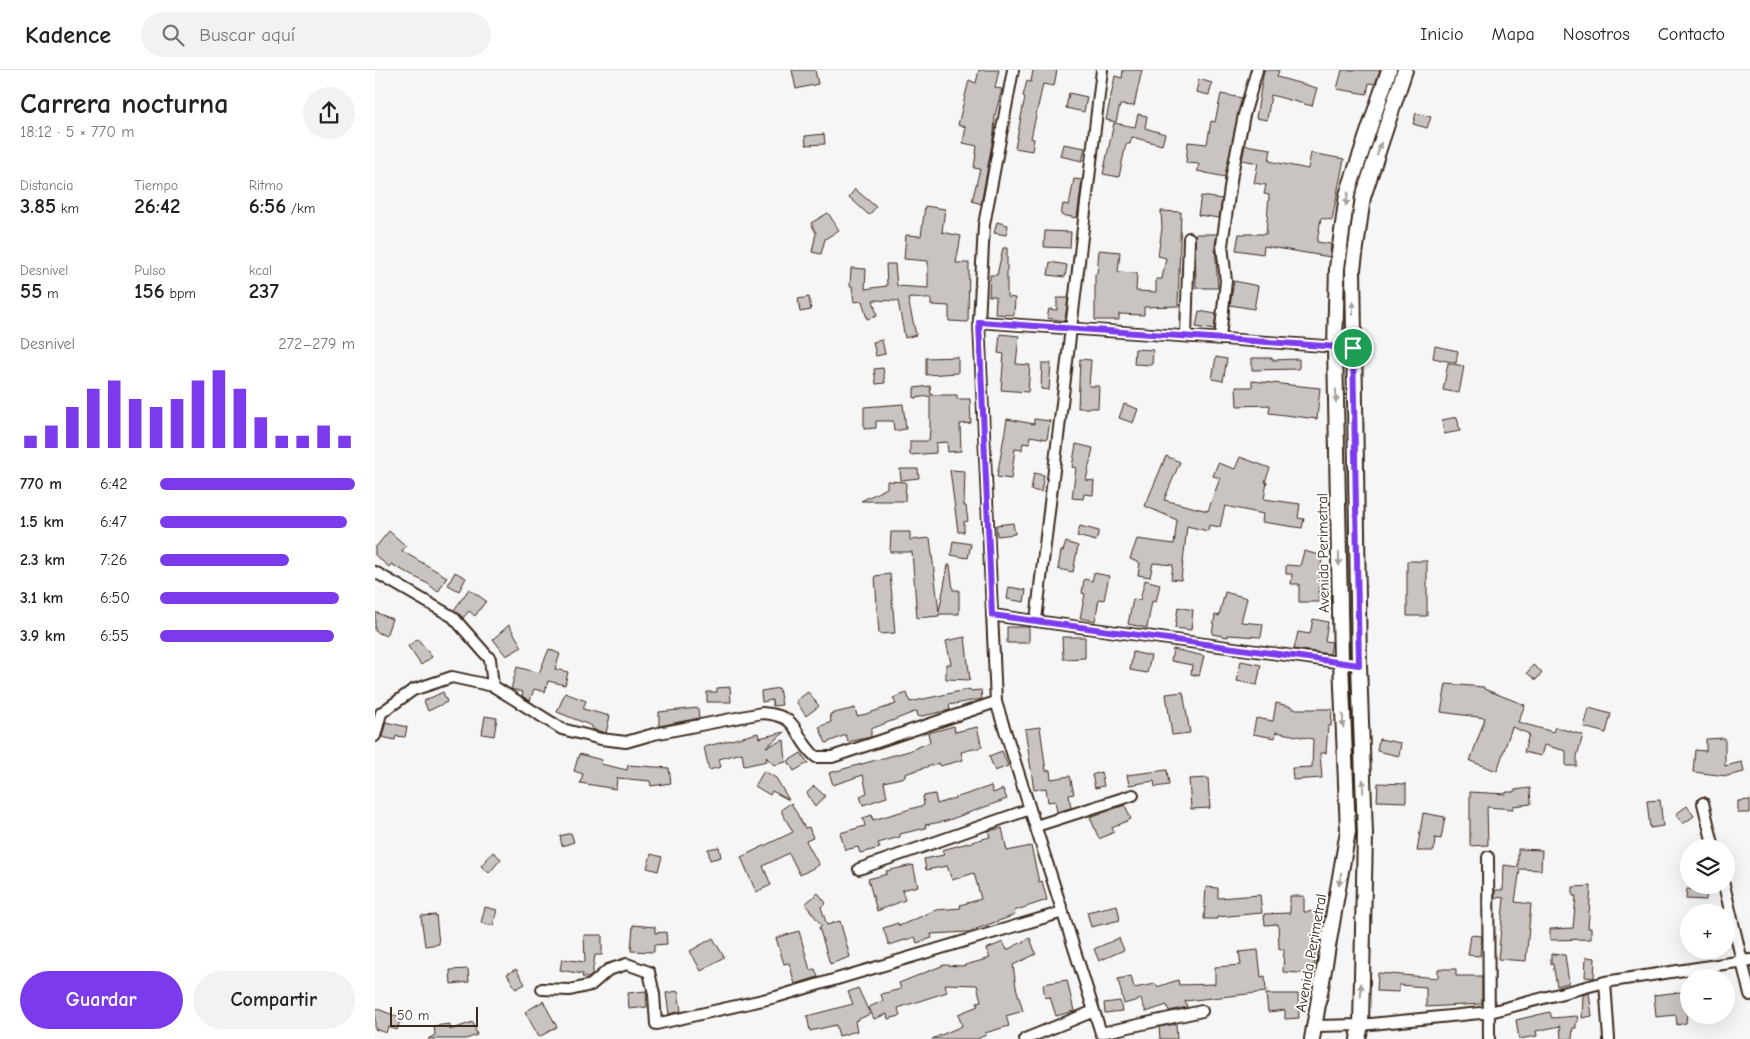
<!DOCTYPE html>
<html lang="es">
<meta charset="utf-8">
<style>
body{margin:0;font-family:"Comic Neue",sans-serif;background:#f2f2f2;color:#222;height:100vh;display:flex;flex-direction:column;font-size:19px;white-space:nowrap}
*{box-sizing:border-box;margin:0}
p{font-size:16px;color:#767676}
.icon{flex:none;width:28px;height:28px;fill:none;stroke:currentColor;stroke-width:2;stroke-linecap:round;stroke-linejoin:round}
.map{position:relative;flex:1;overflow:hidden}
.drawer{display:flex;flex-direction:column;background:#fff;width:375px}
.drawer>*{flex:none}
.controls{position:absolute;left:1305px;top:769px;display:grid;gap:10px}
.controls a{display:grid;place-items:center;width:55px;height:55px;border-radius:50%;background:#fff;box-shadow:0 5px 20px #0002;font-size:25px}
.scale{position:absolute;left:15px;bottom:12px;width:88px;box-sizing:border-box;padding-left:5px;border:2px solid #3b2a1e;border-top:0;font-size:14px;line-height:18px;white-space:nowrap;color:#3b2a1e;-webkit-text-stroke:4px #fff;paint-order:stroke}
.pin{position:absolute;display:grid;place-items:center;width:42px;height:42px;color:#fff;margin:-21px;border:2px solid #fff;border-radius:50%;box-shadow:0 1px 5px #0007}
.round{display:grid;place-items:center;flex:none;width:52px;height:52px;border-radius:26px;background:#f2f2f2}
.summary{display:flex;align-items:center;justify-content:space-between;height:85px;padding:0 20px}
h1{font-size:28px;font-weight:800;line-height:38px}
.metrics{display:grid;grid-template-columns:repeat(3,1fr);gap:8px;height:85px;padding:5px 20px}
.metrics div{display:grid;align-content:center}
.metrics b{font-size:21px;font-weight:800}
.metrics small{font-size:14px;font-weight:400}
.metrics p{font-size:14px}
.chart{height:140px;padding:10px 20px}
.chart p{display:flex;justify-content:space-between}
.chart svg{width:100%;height:90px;margin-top:5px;stroke:#7c3aed;stroke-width:6}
.primary-button{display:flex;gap:10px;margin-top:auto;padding:10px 20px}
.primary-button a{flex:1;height:58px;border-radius:30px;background:#7c3aed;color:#fff;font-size:20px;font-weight:800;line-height:58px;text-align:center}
.primary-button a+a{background:#f2f2f2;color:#222}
ul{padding:0 20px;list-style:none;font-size:16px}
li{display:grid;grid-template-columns:80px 60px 1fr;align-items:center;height:38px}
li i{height:12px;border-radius:6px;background:#7c3aed}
header{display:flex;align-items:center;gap:30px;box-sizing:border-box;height:70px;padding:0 25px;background:#fff;border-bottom:1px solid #e0e0e0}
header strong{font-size:24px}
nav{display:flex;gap:28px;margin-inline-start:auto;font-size:18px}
.search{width:350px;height:45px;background:#f2f2f2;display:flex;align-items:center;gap:12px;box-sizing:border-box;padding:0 18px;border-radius:28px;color:#767676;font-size:19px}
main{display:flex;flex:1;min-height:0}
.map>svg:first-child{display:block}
.building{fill:#c9c3c1;stroke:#3b2a1e}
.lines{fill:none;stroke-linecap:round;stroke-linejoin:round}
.minor-casing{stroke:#3b2a1e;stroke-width:14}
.secondary-casing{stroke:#3b2a1e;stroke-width:18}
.minor{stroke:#fff;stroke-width:10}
.secondary{stroke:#fff;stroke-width:14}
.oneway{fill:#a79f9a}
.route-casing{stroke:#fff;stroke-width:10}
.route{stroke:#7c3aed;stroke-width:6}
.labels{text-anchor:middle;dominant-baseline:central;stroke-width:4;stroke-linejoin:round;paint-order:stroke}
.street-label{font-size:15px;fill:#3b2a1e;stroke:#fff}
</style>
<header>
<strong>Kadence</strong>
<div class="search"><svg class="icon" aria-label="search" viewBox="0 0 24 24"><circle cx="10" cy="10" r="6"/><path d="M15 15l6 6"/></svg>Buscar aquí</div>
<nav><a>Inicio</a><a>Mapa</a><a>Nosotros</a><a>Contacto</a></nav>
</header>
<main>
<section class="drawer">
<div class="summary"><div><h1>Carrera nocturna</h1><p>18:12 · 5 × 770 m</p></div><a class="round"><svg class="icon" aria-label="share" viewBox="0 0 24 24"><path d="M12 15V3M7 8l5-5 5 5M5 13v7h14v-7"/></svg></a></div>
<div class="metrics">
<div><p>Distancia</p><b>3.85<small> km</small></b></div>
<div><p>Tiempo</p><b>26:42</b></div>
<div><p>Ritmo</p><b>6:56<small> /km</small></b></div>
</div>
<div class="metrics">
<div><p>Desnivel</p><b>55<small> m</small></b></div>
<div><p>Pulso</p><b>156<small> bpm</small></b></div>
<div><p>kcal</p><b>237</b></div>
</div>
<div class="chart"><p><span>Desnivel</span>272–279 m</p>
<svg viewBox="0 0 160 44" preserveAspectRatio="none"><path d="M5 44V38M15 44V33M25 44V24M35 44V15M45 44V11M55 44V20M65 44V24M75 44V20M85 44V11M95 44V6M105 44V15M115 44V29M125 44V38M135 44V38M145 44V33M155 44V38"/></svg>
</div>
<ul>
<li><b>770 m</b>6:42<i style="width:100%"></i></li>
<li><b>1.5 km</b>6:47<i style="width:96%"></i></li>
<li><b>2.3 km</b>7:26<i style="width:66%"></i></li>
<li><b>3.1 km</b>6:50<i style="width:92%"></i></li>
<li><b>3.9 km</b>6:55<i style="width:89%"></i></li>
</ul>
<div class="primary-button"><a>Guardar</a><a>Compartir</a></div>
</section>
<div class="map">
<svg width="1375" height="969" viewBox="0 0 1375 969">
<rect width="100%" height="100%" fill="#f7f6f6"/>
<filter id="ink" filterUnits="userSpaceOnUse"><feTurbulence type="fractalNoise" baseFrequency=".02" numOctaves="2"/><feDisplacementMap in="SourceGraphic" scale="10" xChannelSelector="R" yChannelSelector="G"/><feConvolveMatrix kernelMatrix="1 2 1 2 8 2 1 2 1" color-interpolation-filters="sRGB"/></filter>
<g filter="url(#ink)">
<!-- building -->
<path class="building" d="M417,0H440L443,14L421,19Z
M604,0H624L620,18L627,19L620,45L619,63L606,134L597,131L605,99L599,98L602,76L588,73L591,57L583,55L594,10L601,13Z
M658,0H682L679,16L668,14L656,68L659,69L657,81L640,78L650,27L648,26L652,11L656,12Z
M748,0H767L759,36L745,35L741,52L731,50L740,6L747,8Z
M889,0H904L902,7L942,18L937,36L896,25L892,50L881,48Z
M967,0H1005L1000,14L994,13L992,24L962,19Z
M824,9L837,13L834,25L821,22Z
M694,23L712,27L709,42L691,38Z
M846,24L867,28L850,107L822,101L824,94L811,93L813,72L832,74L836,51L840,52Z
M1041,43L1056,47L1052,58L1038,54Z
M763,44L772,46L770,58L790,64L787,75L757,67L755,74H751L744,107L728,104L739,53L760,57Z
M449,64L450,74L431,75L430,66Z
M688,74L710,78L707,91L685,86Z
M870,75L896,79L894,91L933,99L936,83L969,89L957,150L946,148L942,172L956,174L955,187L889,176L888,184L861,180L864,164H891L894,125L889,124L891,115L879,113L883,93L867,90Z
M699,109L707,110L702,148L686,145L688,134L694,135Z
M480,119L501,137L494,145L474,127Z
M826,126L847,129L844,148L823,145Z
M550,136L570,139L567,162L586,166L581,193H594L593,252L574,251V236L556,235V229L536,228L533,229L541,265L530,268L523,231L498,230L502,246L492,249L487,231L479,232L477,216H475L476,198L491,199L490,219L512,216L511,194H520L522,216L553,218V191L529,189L531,165L546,166Z
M786,141L806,142L803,236L769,237V245L744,244V250H720V204H722L724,180L745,182L743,202L762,203L761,221L781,222V209H787L791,188L783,186L787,158Z
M453,143L464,160L450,169L446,184L437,182L441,163L436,153Z
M622,152L633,155L631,165L619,163Z
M670,161L696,162L695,178L669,177Z
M820,164H842L840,176L843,218H821Z
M628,178H632V227L640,228L639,245L620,244L621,226H614L615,205H622Z
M675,192L692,195L690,207L673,205Z
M859,211L883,216L879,239L855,235Z
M434,227L436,240L425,242L423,229Z
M682,228H693L690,251L672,248L674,239L682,240Z
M824,241L841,244L839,260L821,257Z
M625,264L644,266L641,294L655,295L653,322L626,320L629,284L623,283Z
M507,270L510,284L501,286L498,272Z
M1060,276L1083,281L1081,293L1058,288Z
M760,279L778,280L777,295L759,294Z
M583,287V303L551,305V288Z
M841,287L852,289L848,311L837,309Z
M877,288H897V290L924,289V299L877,300Z
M705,289L716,290L714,316H724L723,338H703Z
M667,293H676L674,320L666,319Z
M1073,293L1089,296L1084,323L1068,320Z
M508,298L510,313L501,314L499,299Z
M877,311L945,318L942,349L894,343L895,335L862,336L861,317H877Z
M555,316L556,325H582V329H595L596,353L585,354L586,381L573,382L572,372L561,373V383L535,385V371H554L555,358V326L539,328V318Z
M528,334L531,359L519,361L518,351H501V358L489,359V337Z
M749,334L763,339L758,353L744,348Z
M1082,347L1085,361L1069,364L1067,350Z
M632,349L659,354V349L675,351L672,369L655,366L654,374L648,373L647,380L640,379L636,409L622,407Z
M701,374L718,378L711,410L719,411L718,425L709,424L708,429L697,428L701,398L697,397Z
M791,386L805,392L789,430L833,441L845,408L838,406L843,393L860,399L865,387L895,398L890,412H892L889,429L925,434L923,448L929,449L927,458L887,452L888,444L850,436L845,457L834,455L833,461L812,456L806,510L796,509L798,495L778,493L775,507L763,505L765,493L755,489L762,469L799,474L802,450L770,436Z
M525,399H543L544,408L526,410Z
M575,400L590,401L589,436H591L593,451L589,452V462H583Z
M659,403L669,405L666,422L656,420Z
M512,411L531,412L530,431H486L512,418Z
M638,453L640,464L622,466L621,455Z
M705,456L724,461L721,471L702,466Z
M14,461L31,476L27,481L72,507L63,522L53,514L16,494L14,497L0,485V478Z
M516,462H535V470L555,468L564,542L573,495H575L578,520H584V544H564V546L542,548L537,482H515Z
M578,471L596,474L593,488L576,485Z
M691,472L703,476L698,502L683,499L686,481H688Z
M929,481L948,486L945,499L944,532H924V514H916L917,504H911V495L925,496Z
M1032,491H1052V546H1032Z
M80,502L91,508L84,521L73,515Z
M719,503L734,506L729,530L724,529L720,551L705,548L710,524L707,523L709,509L717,511Z
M515,504L520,563L504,564L500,506Z
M770,510L785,514L781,532L777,531L772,558L753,554L758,529L765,530Z
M634,517L651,520L649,532L632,529Z
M94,519L111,531L100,546L94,541L88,548L79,540Z
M850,522L872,528L866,552L888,554L886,567L853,565V567L837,564L840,545L844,546Z
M803,537L818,540L816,560L800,558Z
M0,542L17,549L11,566L0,561Z
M938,549L953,552L950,571L957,572L955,584L919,579L923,562L935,564Z
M134,555L147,577L131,586L118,569Z
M632,557H654V573H632Z
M590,567L595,610L571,609V594H576L571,571Z
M687,567H710V588L688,589Z
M43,569L57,587L46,595L33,576Z
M174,579L185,584L180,599L193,602L190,615L173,611L170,622L159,619L155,631L147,626L148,622L136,619L142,597L164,603Z
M798,579L829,586L824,606L816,604L817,595L796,591Z
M758,582L776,586L772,603L755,600Z
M866,591L886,595L882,615L862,611Z
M1158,595L1167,602L1161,610L1152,603Z
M1071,614L1109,617V619L1150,635L1143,652L1178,662L1180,657L1208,665L1202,686V696H1191V681L1169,675L1166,686L1149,682L1154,664L1137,657L1122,701L1095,691L1110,648L1066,642Z
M355,617L356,632H332V622H342V618Z
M404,618L407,635L398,636L397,630L387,632L386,621Z
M595,619V621L606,620L607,629L574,635L575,640L543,647L542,641L496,659V667L473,672L471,665L451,673L444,657L456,652L455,644L480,638L482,646L491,644L521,634L518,628L532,623L535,632Z
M68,622L72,632L53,641L49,631Z
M433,622L444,636L431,646L421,631Z
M808,622L815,663L797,665L791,624Z
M190,623L211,631L208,639L235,646L231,663L217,659V656L182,642Z
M901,633L918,637V639H957L956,656H953L951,683H945L947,708L918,710L917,698L937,697L938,669L901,662L900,668L878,664L881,648L898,651Z
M323,638L324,648L284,656V642Z
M1214,638L1236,644L1231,663L1209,657Z
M110,646L122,648L119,666L107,664Z
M11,652L32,657L30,667L21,666L20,670L7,667Z
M579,656L580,662L602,657L607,677L586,682L588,690L565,696L564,693L530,704V707L509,712L512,727L488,735L485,726L492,723L488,705L458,715L454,703L534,681L555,672L553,663Z
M665,657L671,701L675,700L676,709L695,706L699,724L694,725L696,738L682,742L680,731L673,732L671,718L659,720L650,659Z
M410,662L391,677L409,670L411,692L399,695L391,687L392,691L369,696L367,683L344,689L346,697L334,700L329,677L383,663L384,668Z
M1350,668V696L1367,692L1369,702L1352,706L1318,702L1320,680L1331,681V669Z
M1004,669L1026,673L1024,686L1002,681Z
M627,681L633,696L620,701L614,686Z
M426,683L433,693L419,701L413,691Z
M204,684L227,690L226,694L252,700L253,695L294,698L296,713L276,716L275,711L242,708L241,719L205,713L208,704L199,701Z
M792,700L794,715L780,717L779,711L754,715L752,705Z
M389,701L401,708L414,730L397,721L395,725L380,716Z
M726,702L729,716L720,718L717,705Z
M833,708L835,738L816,739L814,709Z
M1003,713L1031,714V732L1002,731Z
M439,716L450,726L440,737L432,723Z
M616,716L618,723L628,719L632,729L571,751L550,755L551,758L525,764V767L503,773L505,778L485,783L483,777L470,780L465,763L490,756L488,748L497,745L498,750L549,735L548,726L560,724L562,734Z
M1155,718L1156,734L1138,736V739L1112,737L1113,775L1095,776V722L1131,724V722H1139V720Z
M1285,730L1288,756L1275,758L1272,731Z
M1375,730V743H1363V731Z
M416,733L430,758L434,757L438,768L431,771L444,795L425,805L414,783L388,796L396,815L381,822L366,787L418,762L407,743V739Z
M750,735L756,749L737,758L739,762L724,769L715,747Z
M1312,736L1319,746L1308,754L1301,744Z
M1048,743L1070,747L1066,769L1060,768L1059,781H1042Z
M627,758L632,781L656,776L664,812L667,811L672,830L639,841L640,845L593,862L556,864L557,868L542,873L540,867L514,875L508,858L523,853L524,856L561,840L586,838L585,835L606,829L599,803L577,810L572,796L551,800L549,789L569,785L567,780L615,767L613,761Z
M196,763L199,772L187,776L185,766Z
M344,777L346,787L335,790L333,779Z
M1143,779L1167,780L1166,800L1145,799L1140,832L1156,834L1151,891L1123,889L1129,828L1120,827V820H1128L1129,795L1143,797Z
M118,782L126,789L114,803L106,796Z
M276,784L287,787L283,801L272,798Z
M538,795L543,816L527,820L530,830L502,841L493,809L512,804L511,801Z
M1216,816L1213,858H1216V869L1175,870V859L1198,858L1201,826H1198V817Z
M831,817L843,818V828L885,825L887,843L842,847V849H829Z
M1312,819L1332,820L1331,830L1311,829Z
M443,823L451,833L446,837L452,855L465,851L475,887L455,894L444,857L447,856L430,834Z
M915,826H929V842L949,841L944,877H940L939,904L908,902L909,879H904L903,854L890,855L889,844L915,843Z
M742,835L745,850L716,857L712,842Z
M110,837L122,840L118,856L106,853Z
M61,845L64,874L50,876L46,846Z
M258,855L280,857V863L291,862L292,874L279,875V882L256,881Z
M424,861L435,900L440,899L443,907L420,914L414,893L409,894L401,868Z
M209,865H227V885H220L217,905L213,908L207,907L208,904L185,900L187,889L210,892Z
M1096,865L1107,866L1105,886L1093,885Z
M338,868L349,887L326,901L315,881Z
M655,868L661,884L638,895L641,917L648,941L631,946L634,956L610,963L611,965L602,969H557L587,956L583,944L603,936L602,932L606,931L602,915L570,914L572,922L523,938L525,946L513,949L512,944L499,949L494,937L508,931L506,924L526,919L524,913L569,895L587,896L615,888L611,879L628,872L632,880Z
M744,868L749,880L724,891L719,879Z
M883,880L886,907L890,906L891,922L810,931L812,937L794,941L792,935L771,942L766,929L749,934L743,909L756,906L759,918L781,914L782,917L803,910L804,915L840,914V897L866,895L864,882Z
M1176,884L1190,885L1194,913L1182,916L1178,894H1176Z
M1211,887L1220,888L1219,908L1210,907Z
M93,899L94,912L76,914L75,900Z
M141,899L150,914L141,919L132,904Z
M1063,899H1081V906H1107V934L1051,937V917L1024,915V922L1002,921L1003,903L1063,908Z
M692,910L699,941L681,946L675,927L670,928L668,914Z
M483,918L495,944L480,951L482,961L464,966L461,955L435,961L432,946L478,934L473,922Z
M271,921L272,937L254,939L253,923Z
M303,921L306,941L294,944L291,923Z
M1314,921L1311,953L1302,955L1301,945L1281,947L1279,925Z
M1214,923L1217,946L1207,948L1208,925Z
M891,924H923L924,948L910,949V940L893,942Z
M168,931L182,957L164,967L150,942Z
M745,931L747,941L730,943L729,933Z
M0,938L26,948L22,960L13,957L11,963L0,959Z
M1175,942L1177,948L1202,946L1203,952H1201V958H1198L1197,969H1186L1185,956L1161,961L1162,966L1144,969L1141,950Z
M98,952L102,965L91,969H53L60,965L59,956L75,954V960Z
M801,954L802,969H785L784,957Z"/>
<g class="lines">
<!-- minor casing -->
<g class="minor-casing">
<path id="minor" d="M638,0L609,155L604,252L621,632L726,963L827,941
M604,252L978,278
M811,266L814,168
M845,268L851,211L847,175L857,104L869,45L882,0
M0,502L78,547L115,589L118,616
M617,545L984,595
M661,550L727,0
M0,666L6,643L38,620L77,607L118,616L187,659L226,669L251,672L279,664L387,643C428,646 416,665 441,687H457L621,632
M1328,733L1339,778
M661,756L758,725
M1113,787L1114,969
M484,799L655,739
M1349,815L1375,925
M1230,912L1234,969
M167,919L195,920L216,915L233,900L252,894L274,902L279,924L281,954L401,927L688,842
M940,956L986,955L1115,942L1230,912L1375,890
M650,969L719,941"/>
</g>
<!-- secondary casing -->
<g class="secondary-casing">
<path id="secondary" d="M937,969L973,761L966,592L960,277L962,198L972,125L1014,0
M983,969L986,955L990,764L984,595L978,199L988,127L1030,0"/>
</g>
<!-- minor -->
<use href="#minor" class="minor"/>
<!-- secondary -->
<use href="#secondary" class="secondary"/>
</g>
<!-- one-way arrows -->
<defs><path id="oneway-solid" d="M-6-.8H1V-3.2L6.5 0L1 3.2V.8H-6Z" transform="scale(1.25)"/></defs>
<g class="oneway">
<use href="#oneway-solid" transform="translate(1004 79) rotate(-72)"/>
<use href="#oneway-solid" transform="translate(972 129) rotate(100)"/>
<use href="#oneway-solid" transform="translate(978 238) rotate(-90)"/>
<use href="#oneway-solid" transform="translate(961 326) rotate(89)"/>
<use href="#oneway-solid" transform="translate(964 489) rotate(89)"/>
<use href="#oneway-solid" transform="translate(968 651) rotate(88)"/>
<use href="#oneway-solid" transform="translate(988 716) rotate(-92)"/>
<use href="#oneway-solid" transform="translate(965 809) rotate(100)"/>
<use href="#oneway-solid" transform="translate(986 920) rotate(-89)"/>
</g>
</g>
<g class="lines" filter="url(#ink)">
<!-- route casing -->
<g class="route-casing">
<path id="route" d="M604,252L978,278L984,595L617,545Z"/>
</g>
<!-- route -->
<use href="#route" class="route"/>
</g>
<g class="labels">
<!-- street labels -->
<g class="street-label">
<text transform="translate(948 483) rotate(-91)">Avenida Perimetral</text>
<text transform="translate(936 883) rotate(-80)">Avenida Perimetral</text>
</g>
</g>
</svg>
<div class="controls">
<a><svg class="icon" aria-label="layers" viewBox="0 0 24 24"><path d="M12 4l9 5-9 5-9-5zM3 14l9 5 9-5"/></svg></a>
<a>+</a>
<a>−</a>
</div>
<div class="scale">50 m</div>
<div class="pin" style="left:978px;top:278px;background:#1e9e55"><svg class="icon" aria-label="arrive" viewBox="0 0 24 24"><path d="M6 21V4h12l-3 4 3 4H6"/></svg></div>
</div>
</main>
